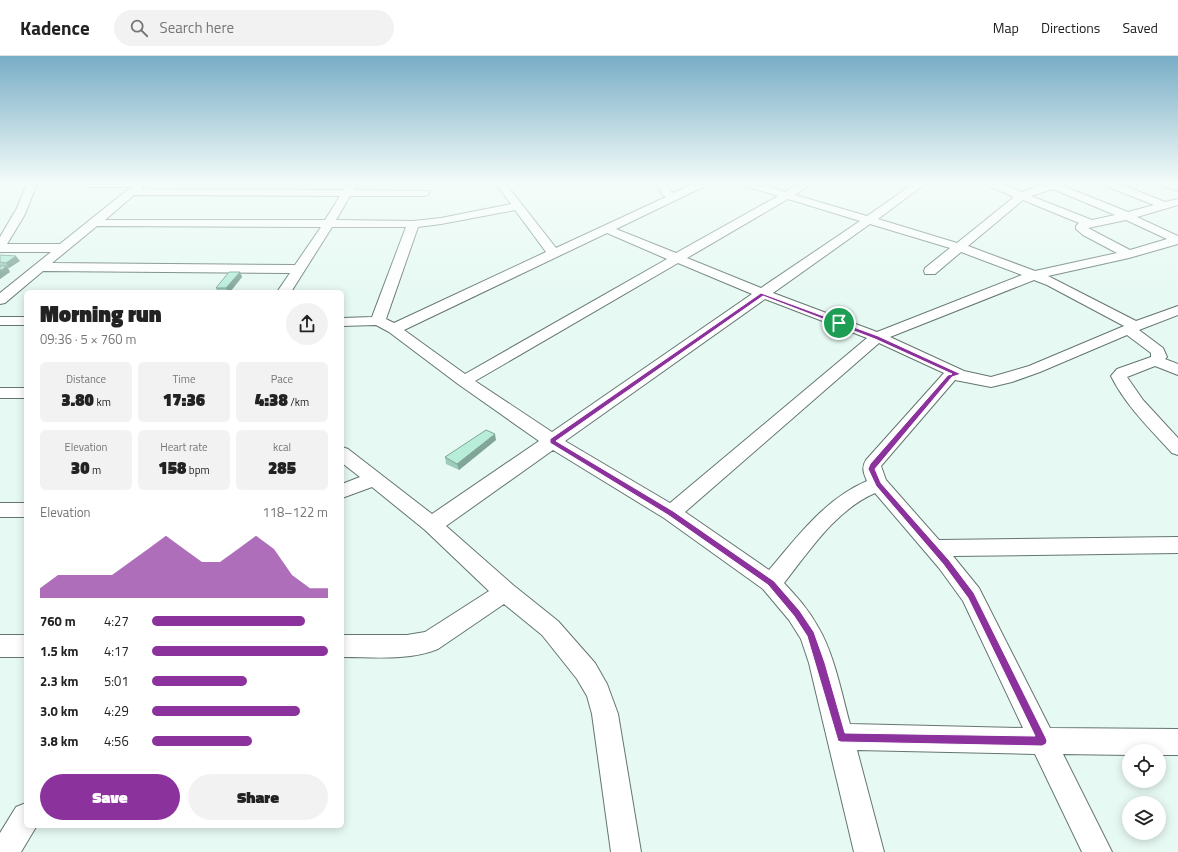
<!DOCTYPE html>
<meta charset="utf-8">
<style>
body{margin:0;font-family:"Titillium Web",sans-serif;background:#f2f2f2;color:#222;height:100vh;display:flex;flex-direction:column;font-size:15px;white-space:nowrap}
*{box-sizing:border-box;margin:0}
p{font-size:13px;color:#767676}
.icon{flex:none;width:22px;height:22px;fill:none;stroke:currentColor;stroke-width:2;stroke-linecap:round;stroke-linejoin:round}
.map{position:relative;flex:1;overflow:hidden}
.drawer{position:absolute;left:24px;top:234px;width:320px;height:538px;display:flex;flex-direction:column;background:#fff;border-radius:6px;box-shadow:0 2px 10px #0003}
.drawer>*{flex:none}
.tools{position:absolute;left:1122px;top:688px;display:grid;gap:8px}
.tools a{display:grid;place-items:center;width:44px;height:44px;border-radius:50%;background:#fff;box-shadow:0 2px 10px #0003;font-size:20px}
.pin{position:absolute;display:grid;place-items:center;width:34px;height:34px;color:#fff;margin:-17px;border:2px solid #fff;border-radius:50%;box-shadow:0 1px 4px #0007}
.round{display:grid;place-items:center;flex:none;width:42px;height:42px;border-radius:21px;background:#f2f2f2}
.headline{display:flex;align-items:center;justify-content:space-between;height:68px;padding:0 16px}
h1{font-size:22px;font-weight:800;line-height:30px}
.metrics{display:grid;grid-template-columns:repeat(3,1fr);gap:6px;height:68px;padding:4px 16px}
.metrics div{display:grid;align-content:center;border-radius:6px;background:#f2f2f2;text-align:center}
.metrics b{font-size:17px;font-weight:800}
.metrics small{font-size:11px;font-weight:400}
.metrics p{font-size:11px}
.chart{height:112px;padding:8px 16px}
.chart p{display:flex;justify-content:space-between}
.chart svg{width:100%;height:72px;margin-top:4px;fill:#8c329d;opacity:.7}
.button{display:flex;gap:8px;margin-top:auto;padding:8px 16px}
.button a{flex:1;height:46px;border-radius:24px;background:#8c329d;color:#fff;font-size:16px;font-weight:800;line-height:46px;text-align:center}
.button a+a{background:#f2f2f2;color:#222}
ul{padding:0 16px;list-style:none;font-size:13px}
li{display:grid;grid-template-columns:64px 48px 1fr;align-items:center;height:30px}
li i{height:10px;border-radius:5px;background:#8c329d}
header{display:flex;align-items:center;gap:24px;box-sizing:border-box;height:56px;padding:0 20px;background:#fff;border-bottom:1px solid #e0e0e0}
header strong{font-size:19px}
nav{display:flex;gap:22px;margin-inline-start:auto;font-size:14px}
.search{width:280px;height:36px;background:#f2f2f2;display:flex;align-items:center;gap:10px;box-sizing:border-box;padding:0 14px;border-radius:22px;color:#767676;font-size:15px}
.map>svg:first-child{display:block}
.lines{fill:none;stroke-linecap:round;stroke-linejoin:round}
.minor-casing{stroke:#64766f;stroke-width:2}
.minor{fill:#fff;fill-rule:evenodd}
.wall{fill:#9eccbb}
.shaded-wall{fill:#81a699}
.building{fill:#b8edda;stroke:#81a699}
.route{fill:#8c329d;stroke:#fff;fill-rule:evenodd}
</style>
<header>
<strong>Kadence</strong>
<div class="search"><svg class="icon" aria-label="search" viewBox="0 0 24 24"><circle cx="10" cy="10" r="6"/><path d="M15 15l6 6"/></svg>Search here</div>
<nav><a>Map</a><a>Directions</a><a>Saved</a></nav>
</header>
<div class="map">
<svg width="1178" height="796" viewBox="0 0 1178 796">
<rect width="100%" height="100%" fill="#e6f9f2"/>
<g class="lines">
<!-- minor casing -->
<g class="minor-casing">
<path id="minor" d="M27,128H37L24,160L7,188H60L131,131H87L82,128H145L142,133L343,134L347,128H357L354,134L428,135L429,137L428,139L424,140H350L336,164L413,165L441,162L511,148L496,128H506L556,192L666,141L662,138L656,128H666L670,134L674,137L692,128H706L705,130L616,173L676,197L778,140L745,130L744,128H761L785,136L798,128H811L795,139L867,160L913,128H925L878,163L957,187L1014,141L989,130L988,128H1002L1022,136L1044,128H1064L1063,130L1128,156L1154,149L1106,130L1105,128H1120L1165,146L1178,143V149L1137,161L1178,180V188L1129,202L1048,220L1136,265L1178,250V259L1139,274L1163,292L1167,301L1165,303L1178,308V319L1155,310L1127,321L1143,344L1178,382V399L1172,397C1150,373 1126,350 1111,320L1117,313L1151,301V297L1127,279L1040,316L1012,326L991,331L955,324L881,410L886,424L939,484L1178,481V497L953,500L979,532L1050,672L1178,673V699H1159V695H1129V699L1063,698L1112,796H1082L1035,698L857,694L884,796H854L809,607L801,583L789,564L763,533L664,462L553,394L446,470L513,529L558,565L595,607L607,628L618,658L641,796H611L592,658L587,640L577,623L542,579L504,548L438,593C408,605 374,601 342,601V579H407L425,576L489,535L425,474L372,431L342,442V428L360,421L342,407V391L348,393L432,458L539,385L458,328L389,276L376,269L342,270V262L372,261L406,171H332L291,236H277L290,217L43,215L5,247L0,248V237L51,196H0V181L17,152ZM1053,133L1115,159L1092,164L1031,140ZM134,139L340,140L325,164H105ZM788,143L860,165L761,232L687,202ZM1023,144L1079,167L1076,170V173L1083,179L1117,197L1035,215L968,190ZM515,154L546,196L394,267L386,263L418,171L441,168ZM1126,164L1167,183L1130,194L1088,172ZM870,168L950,192L925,212L924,215L925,218H935L961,196L1022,219L877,276L773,237ZM97,170L321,171L295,209L52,207ZM607,177L667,203L465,318L404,274ZM678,207L752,238L552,376L475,325ZM1034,224L1047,229L1124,270L1029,310L991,321L964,315L890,281ZM765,243L867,282L670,447L565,385ZM879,287L944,317L866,404C861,412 864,418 867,425C825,443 798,480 769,514L685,456ZM875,437L939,512L963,545L1023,672L850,668C842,639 834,597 818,571C809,554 797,541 784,527C810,494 836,454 875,437Z
M1162,128H1178V135L1163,130Z
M0,261H26V269H0Z
M0,332H26V342H0Z
M0,447H26V461H0Z
M0,579H26V601H0Z
M26,747V770L36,771L21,796H0V777L16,751Z"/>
</g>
<!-- minor -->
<use href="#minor" class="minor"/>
</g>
<!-- wall -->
<path class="wall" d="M0,199L20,205L9,212H8L10,216L0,223Z
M240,216L242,221L230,236H218L216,232Z
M496,384L459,414L446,408L445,401Z"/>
<!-- shaded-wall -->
<path class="shaded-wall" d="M16,200L20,205L9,212L6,207Z
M7,210L10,216L0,223V215Z
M240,216L242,221L230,236H228L226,232Z
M495,378L496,384L459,414L457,408Z"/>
<!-- building -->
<path class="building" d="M0,199L16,200L6,207L0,206Z
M0,210H7L0,215Z
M229,216H240L226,232H216Z
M486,374L495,378L457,408L445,401Z"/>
<!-- sky -->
<linearGradient id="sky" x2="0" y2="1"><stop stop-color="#78adc6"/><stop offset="0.53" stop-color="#f4fcf9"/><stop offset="1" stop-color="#f4fcf9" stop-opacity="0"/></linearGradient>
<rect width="1178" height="240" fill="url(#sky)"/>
<!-- route -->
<path class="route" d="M761,237L878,280L961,318L952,321L875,413L881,427L949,504L974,537L1046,682L1047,685L1046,688L1042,690L841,686L838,685L807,580L794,560L768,529L668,459L550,387V383ZM763,240L875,283L952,318L948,319L870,408L868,413L876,430L943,508L968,542L1035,680L845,677L825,607L814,576L800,555L774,525L673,455L556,385Z"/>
</svg>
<div class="tools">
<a><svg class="icon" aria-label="locate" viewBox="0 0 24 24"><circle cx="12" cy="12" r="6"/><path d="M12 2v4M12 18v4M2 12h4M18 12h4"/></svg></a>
<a><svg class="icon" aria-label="layers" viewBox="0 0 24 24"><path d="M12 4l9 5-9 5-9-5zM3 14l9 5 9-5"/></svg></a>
</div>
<div class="pin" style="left:839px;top:267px;background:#1e9e55"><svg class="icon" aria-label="arrive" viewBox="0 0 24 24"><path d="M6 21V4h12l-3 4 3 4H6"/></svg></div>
<section class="drawer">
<div class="headline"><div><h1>Morning run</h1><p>09:36 · 5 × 760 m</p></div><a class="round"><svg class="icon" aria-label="share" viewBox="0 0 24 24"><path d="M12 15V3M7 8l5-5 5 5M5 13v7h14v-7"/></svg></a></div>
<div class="metrics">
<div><p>Distance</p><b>3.80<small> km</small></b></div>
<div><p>Time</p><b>17:36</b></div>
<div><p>Pace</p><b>4:38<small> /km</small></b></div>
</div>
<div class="metrics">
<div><p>Elevation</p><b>30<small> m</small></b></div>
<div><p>Heart rate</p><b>158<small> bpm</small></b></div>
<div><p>kcal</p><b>285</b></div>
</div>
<div class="chart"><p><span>Elevation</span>118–122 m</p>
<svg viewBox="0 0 160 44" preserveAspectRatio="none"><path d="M0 44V38L10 30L20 30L30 30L40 30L50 22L60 14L70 6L80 14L90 22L100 22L110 14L120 6L130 14L140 30L150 38L160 38V44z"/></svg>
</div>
<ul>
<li><b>760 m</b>4:27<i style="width:87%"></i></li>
<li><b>1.5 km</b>4:17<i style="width:100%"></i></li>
<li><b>2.3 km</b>5:01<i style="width:54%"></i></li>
<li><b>3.0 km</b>4:29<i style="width:84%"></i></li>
<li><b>3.8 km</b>4:56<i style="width:57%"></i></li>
</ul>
<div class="button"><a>Save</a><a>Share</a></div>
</section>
</div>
